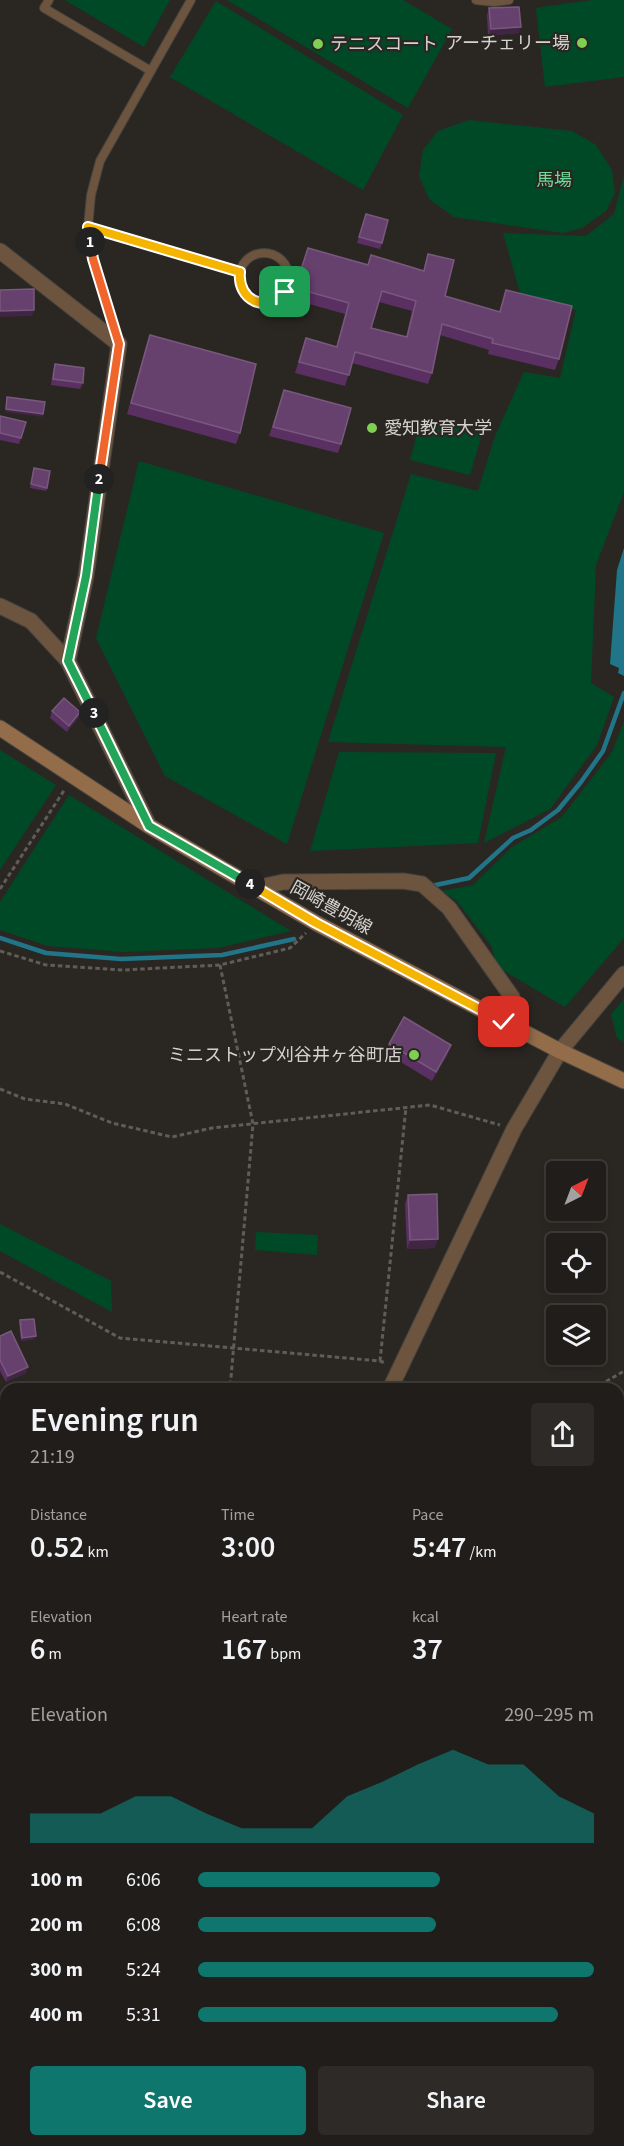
<!DOCTYPE html>
<meta charset="utf-8">
<style>
body{margin:0;font-family:"Source Sans 3","Noto Sans JP",sans-serif;background:#2d2a27;color:#f1f3f6;height:100vh;display:flex;flex-direction:column;font-size:22px;white-space:nowrap}
*{box-sizing:border-box;margin:0}
p{font-size:20px;color:#a2a2a2}
.icon{flex:none;width:33px;height:33px;fill:none;stroke:currentColor;stroke-width:2;stroke-linecap:round;stroke-linejoin:round}
.map{position:relative;flex:1;overflow:hidden}
.sheet{position:absolute;left:0px;top:1383px;width:624px;height:764px;display:flex;flex-direction:column;background:#201d1a;border-radius:18px 18px 0 0;box-shadow:0 3px 9px #0003,0 0 0 2px #3d3b39}
.sheet>*{flex:none}
.needle{width:39px;rotate:42deg}
.buttons{position:absolute;left:546px;top:1161px;display:grid;gap:12px}
.buttons a{display:grid;place-items:center;width:60px;height:60px;border-radius:6px;background:#201d1a;box-shadow:0 3px 9px #0003,0 0 0 2px #3d3b39;font-size:30px}
.pin{position:absolute;display:grid;place-items:center;width:51px;height:51px;color:#fff;margin:-26px;border-radius:12px;box-shadow:0 3px 9px #0006}
.km{position:absolute;width:30px;height:30px;margin:-15px;border-radius:50%;background:#222;color:#fff;font-size:16px;line-height:30px;text-align:center}
.round{display:grid;place-items:center;flex:none;width:63px;height:63px;border-radius:6px;background:#2d2a27}
.headline{display:flex;align-items:center;justify-content:space-between;height:102px;padding:0 30px}
h1{font-size:33px;font-weight:600;line-height:45px}
.stats{display:grid;grid-template-columns:repeat(3,1fr);gap:9px;height:102px;padding:6px 30px}
.stats div{display:grid;align-content:center}
.stats b{font-size:30px;font-weight:600}
.stats small{font-size:16px;font-weight:400}
.stats p{font-size:16px}
.chart{height:168px;padding:12px 30px}
.chart p{display:flex;justify-content:space-between}
.chart svg{width:100%;height:108px;margin-top:6px;fill:#0f766e;opacity:.7}
.button{display:flex;gap:12px;margin-top:auto;padding:12px 30px}
.button a{flex:1;height:69px;border-radius:6px;background:#0f766e;color:#fff;font-size:24px;font-weight:600;line-height:69px;text-align:center}
.button a+a{background:#2d2a27;color:#f1f3f6}
ul{padding:0 30px;list-style:none;font-size:20px}
li{display:grid;grid-template-columns:96px 72px 1fr;align-items:center;height:45px}
li i{height:15px;border-radius:8px;background:#0f766e}
.map>svg:first-child{display:block}
.green{fill:#004927}
.water{fill:#207589}
.lines{fill:none;stroke-linecap:round;stroke-linejoin:round}
.stream{stroke:#207589;stroke-width:4.5}
.service-casing{stroke:#45423f;stroke-width:10}
.minor-casing{stroke:#45423f;stroke-width:17}
.tertiary-casing{stroke:#45423f;stroke-width:17}
.secondary-casing{stroke:#45423f;stroke-width:17}
.path{stroke:#605d59;stroke-width:3;stroke-dasharray:4.5 3;stroke-linecap:butt}
.service{stroke:#6c543e;stroke-width:8}
.minor{stroke:#6c543e;stroke-width:15}
.tertiary{stroke:#6c543e;stroke-width:15}
.secondary{stroke:#936c49;stroke-width:15}
.wall{fill:#5a3062;fill-rule:evenodd}
.shaded-wall{fill:#412544}
.building{fill:#67416e;stroke:#78587d;stroke-width:1.5;fill-rule:evenodd}
.split-1-casing{stroke:#fff;stroke-width:12}
.split-2-casing{stroke:#fff;stroke-width:12}
.split-3-casing{stroke:#fff;stroke-width:12}
.split-4-casing{stroke:#fff;stroke-width:12}
.split-5-casing{stroke:#fff;stroke-width:12}
.split-1{stroke:#f5b400;stroke-width:8}
.split-2{stroke:#f0652b;stroke-width:8}
.split-3{stroke:#22a559;stroke-width:8}
.split-4{stroke:#22a559;stroke-width:8}
.split-5{stroke:#f5b400;stroke-width:8}
.poi-dot{fill:#7fd052;stroke:#2a2723;stroke-width:2}
.labels{text-anchor:middle;dominant-baseline:central;stroke-width:4.5;stroke-linejoin:round;paint-order:stroke}
.poi-label{font-size:18px;fill:#d4d1cf;stroke:#2a2723;text-anchor:end}
.park-label{font-size:18px;fill:#70d898;stroke:#2a2723}
.street-label{font-size:18px;fill:#d4d1cf;stroke:#2a2723}
</style>
<div class="map">
<svg width="624" height="2146" viewBox="0 0 624 2146">
<rect width="100%" height="100%" fill="#2a2723"/>
<!-- green -->
<path class="green" d="M65,0H170L144,47Z
M227,0H403L452,29L408,108Z
M592,0H624V77L545,87L536,8Z
M216,1L403,115L363,190L170,77Z
M469,120L572,131L596,145L612,170L615,193L606,211L582,228L563,233L454,217L429,199L419,176L423,150L438,131Z
M624,175V492L596,565L591,683L614,697L597,745L550,809L484,843L506,747L328,742L411,474L478,491L495,436L524,372L560,378L576,310L521,296L503,233L586,236L614,214Z
M421,420L482,434L470,475L410,460Z
M139,461L384,533L287,844L165,776L96,638Z
M624,721V938L565,1007L496,966L492,947L457,901L442,891L473,885L512,847L562,817L612,752Z
M0,750L56,785L0,870Z
M339,752L496,753L478,843L310,851Z
M69,795L291,931L218,948L123,952L48,946L0,930V902Z
M624,999V1042L617,1038L611,1014Z
M0,1224L111,1281L112,1312L0,1251Z
M256,1232L318,1235L317,1255L255,1250Z
M67,2141H174L171,2146H78Z
M210,2141H283L296,2146H208Z"/>
<!-- water -->
<path class="water" d="M624,548V676L618,673L619,668L610,664L617,570Z"/>
<g class="lines">
<!-- stream -->
<path class="stream" d="M431,886L469,878L513,838L531,830L558,810L581,782L603,751L624,693
M0,938L46,953L121,959L222,955L294,939"/>
<!-- service casing -->
<g class="service-casing">
<path id="service" d="M49,0L44,8L151,71
M476,0L494,2L509,0
M88,227L240,272
M239 278a25 25 0 1 1 50 0a25 25 0 1 1-50 0Z
M118,341L93,259L88,227L91,195L100,161L191,0
M618,1513L624,1495"/>
</g>
<!-- minor casing -->
<g class="minor-casing">
<path id="minor" d="M0,251L119,344L86,576L68,661
M0,606L31,621L68,661L149,826
M256,888L283,882L403,881L422,884L449,908L512,997L503,1022"/>
</g>
<!-- tertiary casing -->
<g class="tertiary-casing">
<path id="tertiary" d="M390,1389L514,1129L560,1051L624,974
M0,1942H6
M618,2069L624,2071
M6,2146L8,2140"/>
</g>
<!-- secondary casing -->
<g class="secondary-casing">
<path id="secondary" d="M0,728L149,826L316,923L560,1051L624,1081"/>
</g>
<!-- path -->
<path class="path" d="M0,889L65,789
M0,951L46,965L123,970L220,965L290,948L306,933
M220,965L253,1124L230,1389
M0,1089L25,1099L65,1104L112,1123L172,1137L212,1128L430,1105L500,1125
M0,1272L120,1338L380,1361L385,1363
M380,1361L406,1107
M593,1389L624,1371
M0,1520L6,1519
M618,1660L624,1662"/>
<!-- service -->
<use href="#service" class="service"/>
<!-- minor -->
<use href="#minor" class="minor"/>
<!-- tertiary -->
<use href="#tertiary" class="tertiary"/>
<!-- secondary -->
<use href="#secondary" class="secondary"/>
</g>
<!-- wall -->
<path class="wall" d="M489,8L519,33L488,36L487,15Z
M366,214L382,243L380,249L357,243Z
M308,248L368,264L423,271L428,254L445,296L499,312L506,290L559,359L555,370L488,354L489,350L440,335L432,373L428,384L352,363L345,386L295,373L306,338L336,347L345,314L291,299ZM379,302L412,311L406,337L371,328Z
M150,335L240,433L236,444L127,414L146,346Z
M55,364L83,383L80,389L51,385L53,370Z
M284,390L341,444L338,453L269,436Z
M0,416L21,438L19,444L0,440Z
M34,468L47,488L46,491L30,488Z
M52,711L80,712L78,718L67,732L50,718Z
M389,1044L448,1054L432,1081L386,1053Z
M408,1195L435,1248L407,1249L405,1204Z
M20,1320L35,1339L21,1341L19,1323Z
M0,1336L26,1373L6,1382L0,1371Z
M0,1794L6,1801V1904L0,1896Z
M618,1879L624,1881V1924L618,1921Z
M0,1965L6,1966V2025L0,2024Z
M618,1967L624,1969V2037L618,2035Z
M548,2140H618L624,2146H561Z"/>
<!-- shaded-wall -->
<path class="shaded-wall" d="M521,27L519,33L488,36L491,29Z
M34,310L32,316L0,317V311Z
M6,409L43,414L42,417L5,412Z
M80,712L78,718L67,732L69,726Z
M451,1045L448,1054L432,1081L436,1072Z
M438,1239L435,1248L407,1249L410,1240Z
M36,1336L35,1339L21,1341L22,1338Z
M28,1367L26,1373L6,1382L8,1376Z"/>
<!-- building -->
<path class="building" d="M519,7L521,27L491,29L489,8Z
M366,214L388,220L382,243L359,237Z
M308,248L368,265L371,255L424,271L428,254L454,260L445,296L500,312L506,290L572,306L559,359L492,343L493,339L442,324L432,373L355,352L349,375L299,362L306,338L337,347L349,303L295,288ZM382,291L416,301L407,337L371,328Z
M34,289V310L0,311V290Z
M150,335L256,364L240,433L131,403Z
M55,364L84,368L83,383L53,379Z
M284,390L351,408L341,444L273,427Z
M7,397L45,402L43,414L6,409Z
M0,416L26,422L21,438L0,433Z
M34,468L50,471L47,488L31,484Z
M64,698L80,712L69,726L52,711Z
M404,1017L451,1045L436,1072L389,1044Z
M437,1194L438,1239L410,1240L408,1195Z
M34,1319L36,1336L22,1338L20,1320Z
M11,1331L28,1367L8,1376L0,1360V1336Z
M0,1794L6,1801V1881L0,1873Z
M618,1879L624,1881V1905L618,1903Z
M0,1965L6,1966V2015L0,2014Z
M618,1967L624,1969V2024L618,2021Z
M618,2107L624,2109V2146H593L580,2140H618Z"/>
<g class="lines">
<!-- split-1 casing -->
<g class="split-1-casing">
<path id="split-1" d="M90,242L88,227L240,272C237,300 266,314 285,292"/>
</g>
<!-- split-2 casing -->
<g class="split-2-casing">
<path id="split-2" d="M90,242L93,259L119,344L99,479"/>
</g>
<!-- split-3 casing -->
<g class="split-3-casing">
<path id="split-3" d="M94,713L68,661L86,576L99,479"/>
</g>
<!-- split-4 casing -->
<g class="split-4-casing">
<path id="split-4" d="M94,713L149,826L250,884"/>
</g>
<!-- split-5 casing -->
<g class="split-5-casing">
<path id="split-5" d="M250,884L316,923L504,1022"/>
</g>
<!-- split-1 -->
<use href="#split-1" class="split-1"/>
<!-- split-2 -->
<use href="#split-2" class="split-2"/>
<!-- split-3 -->
<use href="#split-3" class="split-3"/>
<!-- split-4 -->
<use href="#split-4" class="split-4"/>
<!-- split-5 -->
<use href="#split-5" class="split-5"/>
</g>
<!-- markers -->
<g class="poi-dot">
<circle cx="582" cy="43" r="6"/>
<circle cx="318" cy="44" r="6"/>
<circle cx="372" cy="428" r="6"/>
<circle cx="414" cy="1055" r="6"/>
</g>
<g class="labels">
<!-- poi labels -->
<g class="poi-label">
<text x="570" y="43">アーチェリー場</text>
<text x="330" y="44" text-anchor="start">テニスコート</text>
<text x="384" y="428" text-anchor="start">愛知教育大学</text>
<text x="402" y="1055">ミニストップ刈谷井ヶ谷町店</text>
</g>
<!-- park labels -->
<g class="park-label">
<text x="554" y="180">馬場</text>
</g>
<!-- street labels -->
<g class="street-label">
<text transform="translate(331 908) rotate(29)">岡崎豊明線</text>
</g>
</g>
</svg>
<div class="buttons">
<a><svg class="needle" viewBox="-14 -14 28 28"><path d="M0-13l5 13h-10z" fill="#e53935"/><path d="M0 13l5-13h-10z" fill="#a2a2a2"/></svg></a>
<a><svg class="icon" aria-label="locate" viewBox="0 0 24 24"><circle cx="12" cy="12" r="6"/><path d="M12 2v4M12 18v4M2 12h4M18 12h4"/></svg></a>
<a><svg class="icon" aria-label="layers" viewBox="0 0 24 24"><path d="M12 4l9 5-9 5-9-5zM3 14l9 5 9-5"/></svg></a>
</div>
<div class="pin" style="left:285px;top:292px;background:#1e9e55"><svg class="icon" aria-label="arrive" viewBox="0 0 24 24"><path d="M6 21V4h12l-3 4 3 4H6"/></svg></div>
<div class="pin" style="left:504px;top:1022px;background:#d93025"><svg class="icon" aria-label="check" viewBox="0 0 24 24"><path d="M5 12l5 5 9-10"/></svg></div>
<b class="km" style="left:90px;top:242px">1</b>
<b class="km" style="left:99px;top:479px">2</b>
<b class="km" style="left:94px;top:713px">3</b>
<b class="km" style="left:250px;top:884px">4</b>
<section class="sheet">
<div class="headline"><div><h1>Evening run</h1><p>21:19</p></div><a class="round"><svg class="icon" aria-label="share" viewBox="0 0 24 24"><path d="M12 15V3M7 8l5-5 5 5M5 13v7h14v-7"/></svg></a></div>
<div class="stats">
<div><p>Distance</p><b>0.52<small> km</small></b></div>
<div><p>Time</p><b>3:00</b></div>
<div><p>Pace</p><b>5:47<small> /km</small></b></div>
</div>
<div class="stats">
<div><p>Elevation</p><b>6<small> m</small></b></div>
<div><p>Heart rate</p><b>167<small> bpm</small></b></div>
<div><p>kcal</p><b>37</b></div>
</div>
<div class="chart"><p><span>Elevation</span>290–295 m</p>
<svg viewBox="0 0 160 44" preserveAspectRatio="none"><path d="M0 44V32L10 32L20 32L30 25L40 25L50 32L60 38L70 38L80 38L90 25L100 19L110 12L120 6L130 12L140 12L150 25L160 32V44z"/></svg>
</div>
<ul>
<li><b>100 m</b>6:06<i style="width:61%"></i></li>
<li><b>200 m</b>6:08<i style="width:60%"></i></li>
<li><b>300 m</b>5:24<i style="width:100%"></i></li>
<li><b>400 m</b>5:31<i style="width:91%"></i></li>
</ul>
<div class="button"><a>Save</a><a>Share</a></div>
</section>
</div>
